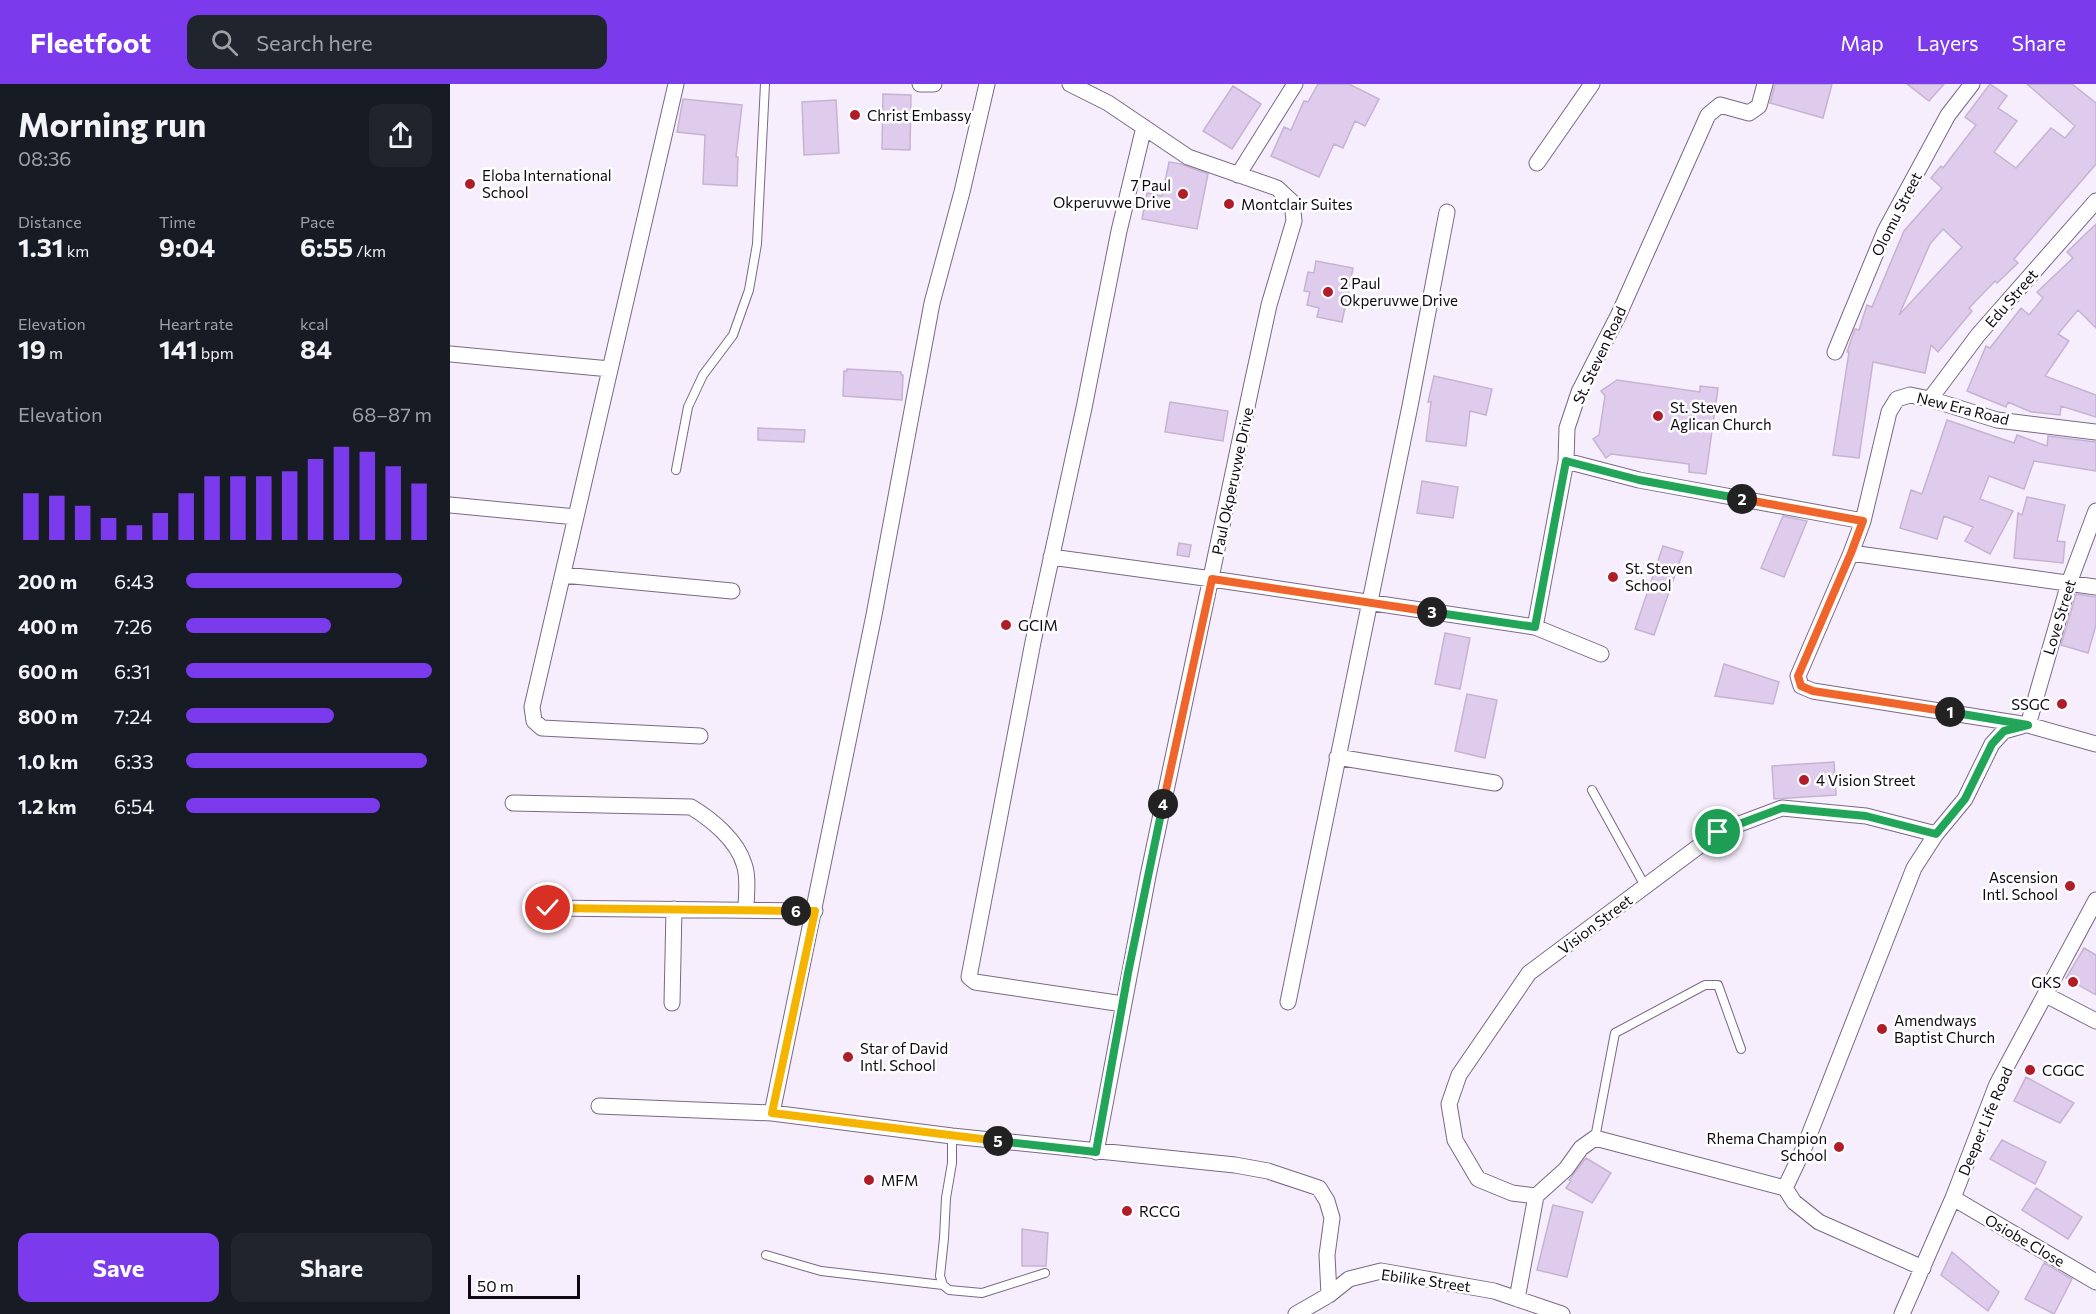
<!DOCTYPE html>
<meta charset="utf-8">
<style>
body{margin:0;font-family:Commissioner,sans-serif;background:#20242c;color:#f1f3f6;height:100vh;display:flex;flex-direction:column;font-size:22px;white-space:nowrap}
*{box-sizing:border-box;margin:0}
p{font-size:20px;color:#9ea1a6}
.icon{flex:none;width:33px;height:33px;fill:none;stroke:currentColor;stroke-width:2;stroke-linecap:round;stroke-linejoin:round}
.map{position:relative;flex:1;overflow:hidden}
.side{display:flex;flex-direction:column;background:#171b24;width:450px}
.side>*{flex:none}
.scale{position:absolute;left:18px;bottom:15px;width:112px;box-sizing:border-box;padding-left:6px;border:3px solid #0f0813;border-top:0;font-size:16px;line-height:21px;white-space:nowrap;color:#0f0813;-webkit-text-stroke:4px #fff;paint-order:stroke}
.pin{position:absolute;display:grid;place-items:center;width:51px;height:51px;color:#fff;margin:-26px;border:3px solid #fff;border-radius:50%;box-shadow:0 2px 6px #0007}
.km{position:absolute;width:30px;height:30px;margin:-15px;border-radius:50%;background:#222;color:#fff;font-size:16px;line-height:30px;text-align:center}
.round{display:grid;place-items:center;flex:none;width:63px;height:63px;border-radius:12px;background:#20242c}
.summary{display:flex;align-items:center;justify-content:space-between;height:102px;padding:0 18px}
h1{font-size:33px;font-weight:700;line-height:45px}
.figures{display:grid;grid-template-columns:repeat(3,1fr);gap:9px;height:102px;padding:6px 18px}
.figures div{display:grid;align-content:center}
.figures b{font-size:26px;font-weight:700}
.figures small{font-size:16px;font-weight:400}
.figures p{font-size:16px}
.chart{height:168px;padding:12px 18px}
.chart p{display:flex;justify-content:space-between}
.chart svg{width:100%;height:108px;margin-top:6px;stroke:#7c3aed;stroke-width:6}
.primary-button{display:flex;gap:12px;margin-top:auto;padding:12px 18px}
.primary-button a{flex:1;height:69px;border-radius:12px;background:#7c3aed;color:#fff;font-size:24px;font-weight:700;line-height:69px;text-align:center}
.primary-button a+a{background:#20242c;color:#f1f3f6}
ul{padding:0 18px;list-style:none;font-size:20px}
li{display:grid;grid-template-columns:96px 72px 1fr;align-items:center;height:45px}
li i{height:15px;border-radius:8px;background:#7c3aed}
header{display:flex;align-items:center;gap:36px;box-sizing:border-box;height:84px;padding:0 30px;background:#7c3aed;color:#fff}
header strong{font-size:28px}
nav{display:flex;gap:33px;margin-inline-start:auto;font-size:21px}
.search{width:420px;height:54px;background:#20242c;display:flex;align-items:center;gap:15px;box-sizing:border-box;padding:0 21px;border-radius:12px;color:#9ea1a6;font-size:22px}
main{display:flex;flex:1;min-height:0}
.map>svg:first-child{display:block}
.building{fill:#dfcbec;stroke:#c6b3d3;stroke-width:1.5;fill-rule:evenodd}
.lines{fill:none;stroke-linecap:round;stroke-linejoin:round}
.service-casing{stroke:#7a6886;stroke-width:10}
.minor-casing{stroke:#7a6886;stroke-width:17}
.service{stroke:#fff;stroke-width:8}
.minor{stroke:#fff;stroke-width:15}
.split-1-casing{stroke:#fff;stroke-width:12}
.split-2-casing{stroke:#fff;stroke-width:12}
.split-3-casing{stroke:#fff;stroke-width:12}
.split-4-casing{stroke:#fff;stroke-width:12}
.split-5-casing{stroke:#fff;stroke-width:12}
.split-6-casing{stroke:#fff;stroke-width:12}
.split-7-casing{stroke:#fff;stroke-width:12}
.split-1{stroke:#22a559;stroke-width:8}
.split-2{stroke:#f0652b;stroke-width:8}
.split-3{stroke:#22a559;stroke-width:8}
.split-4{stroke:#f0652b;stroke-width:8}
.split-5{stroke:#22a559;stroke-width:8}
.split-6{stroke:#f5b400;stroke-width:8}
.split-7{stroke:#f5b400;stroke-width:8}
.poi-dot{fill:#b01d29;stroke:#fff;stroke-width:2}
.labels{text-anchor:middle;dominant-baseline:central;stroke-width:5;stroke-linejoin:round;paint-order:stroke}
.poi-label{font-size:15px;fill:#0f0813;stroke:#fff;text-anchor:start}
.street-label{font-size:15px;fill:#0f0813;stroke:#fff}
</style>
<header>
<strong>Fleetfoot</strong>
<div class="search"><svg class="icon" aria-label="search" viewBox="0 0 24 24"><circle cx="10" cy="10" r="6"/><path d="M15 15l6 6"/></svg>Search here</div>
<nav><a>Map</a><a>Layers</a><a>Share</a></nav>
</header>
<main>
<section class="side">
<div class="summary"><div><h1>Morning run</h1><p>08:36</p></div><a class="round"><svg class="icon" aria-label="share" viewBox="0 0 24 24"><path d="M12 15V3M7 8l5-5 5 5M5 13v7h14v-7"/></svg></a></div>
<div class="figures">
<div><p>Distance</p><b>1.31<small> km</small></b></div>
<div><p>Time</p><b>9:04</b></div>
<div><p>Pace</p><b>6:55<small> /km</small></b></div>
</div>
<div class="figures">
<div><p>Elevation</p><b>19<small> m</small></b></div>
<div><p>Heart rate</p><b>141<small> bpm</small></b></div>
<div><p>kcal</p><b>84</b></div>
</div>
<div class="chart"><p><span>Elevation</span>68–87 m</p>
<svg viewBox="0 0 160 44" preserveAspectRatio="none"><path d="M5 44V25M15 44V26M25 44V30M35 44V35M45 44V38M55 44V33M65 44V25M75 44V18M85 44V18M95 44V18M105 44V16M115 44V11M125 44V6M135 44V8M145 44V14M155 44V21"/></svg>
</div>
<ul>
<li><b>200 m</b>6:43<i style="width:88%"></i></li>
<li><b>400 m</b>7:26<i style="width:59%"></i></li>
<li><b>600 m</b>6:31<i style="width:100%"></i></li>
<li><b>800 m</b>7:24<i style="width:60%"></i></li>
<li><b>1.0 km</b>6:33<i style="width:98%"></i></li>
<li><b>1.2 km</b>6:54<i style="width:79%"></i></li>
</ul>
<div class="primary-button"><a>Save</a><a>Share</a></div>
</section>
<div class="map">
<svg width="1646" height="1230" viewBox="0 0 1646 1230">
<rect width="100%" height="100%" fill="#f6eefc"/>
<!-- building -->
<path class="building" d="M868,0H899L929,15L915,42L905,37L893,64L884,60L869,93L821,72L834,43L841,46L854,17L858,18Z
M1325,0H1382L1373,34L1320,19Z
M1457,0H1494L1479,17Z
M1540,0L1557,12L1548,24L1567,37L1544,68L1566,84L1601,44L1615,54L1625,42L1577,0H1622L1646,19V80L1564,175L1568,179L1547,199L1545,197L1519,224L1522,227L1488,268L1481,261L1475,289L1423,278L1409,374L1383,371L1399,268H1397L1405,245L1409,246L1417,221L1422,223L1454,147L1492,104L1481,94L1491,82L1493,84L1526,41L1515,33ZM1493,145L1512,163L1449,231L1480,160Z
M783,2L811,20L782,65L753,47Z
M433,10L461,11L460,66L432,65Z
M233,15L292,21L286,73H288L287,102L253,100L255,51L227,48Z
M386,16L389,69L354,71L352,18Z
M719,78L731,80L758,90L747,145L692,135L697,109L712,112Z
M1646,140V244L1628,226L1608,250L1619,257L1595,292L1646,311V333L1611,322L1610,331L1581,328L1558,318L1556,323L1517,307L1536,262L1540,264L1571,224L1579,231L1593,214L1587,208L1623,174L1617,168Z
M866,177L903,184L892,238L867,233L869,224L857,221L860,208L854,207L858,188L864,189Z
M397,285L451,288V291H453L452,316L393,312L394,287H397Z
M984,292L1042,305L1036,331L1020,327L1016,362L976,357L981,318H978Z
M1167,296L1250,308V302L1268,304L1256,390L1239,388V380L1161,370L1156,374L1143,355L1149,351L1155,312L1151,307Z
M720,318L778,327L773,357L715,348Z
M1497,336L1564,359L1567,351L1597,362L1598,352L1646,358V387L1584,377L1574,405L1539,392L1530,415L1563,427L1540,470L1515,457L1523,443L1494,432L1487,455L1450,444L1461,406L1472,410Z
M308,344L355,346L354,358L308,356Z
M972,397L1008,403L1003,434L967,429Z
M1577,413L1615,421L1607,457L1615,458L1613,479L1564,474L1568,429L1572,431Z
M1333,432L1357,437L1334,493L1311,484Z
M729,459L741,461L739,473L727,471Z
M1213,462L1233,468L1204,551L1185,545Z
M1626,510L1646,513V541L1638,569L1611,561Z
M995,549L1020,554L1010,605L985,600Z
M1274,580L1329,598L1323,620L1265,612Z
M1017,610L1047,616L1035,674L1005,667Z
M1384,678L1386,711L1324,715L1322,682Z
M1634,864L1646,871V911L1616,894Z
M1576,993L1624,1019L1610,1039L1564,1017Z
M1552,1056L1596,1078L1585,1100L1540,1075Z
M1136,1074L1161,1089L1142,1119L1116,1104L1121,1097L1119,1096Z
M1586,1104L1632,1133L1618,1155L1572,1126Z
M1103,1121L1133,1128L1117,1193L1087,1186Z
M572,1145L598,1149L596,1182H572Z
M1502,1168L1549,1208L1538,1227L1491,1191Z
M1594,1179L1622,1195L1604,1230L1575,1215Z"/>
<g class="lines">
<!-- service casing -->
<g class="service-casing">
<path id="service" d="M226,386L238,323L253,291L283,251L299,206L307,160L315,0
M1142,706L1195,802
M502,1052V1079L496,1114L494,1154L490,1192L493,1201L499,1206L532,1209L595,1189
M1145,1054L1165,949L1255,901H1268L1291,965
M316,1171L371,1187L493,1201"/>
</g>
<!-- minor casing -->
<g class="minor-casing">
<path id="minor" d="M226,0L82,623L84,637L92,644L250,652
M470,0H484
M537,0L512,108L482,219L424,531L322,1029L502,1052L785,1081L818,1087L869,1104L877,1117L882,1134L877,1171L879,1211
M620,0L658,19L738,73L827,104L842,118L844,137L819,221L801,304L698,792L646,1068
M1315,0L1309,22L1299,29L1270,21L1258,31L1169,230L1129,308L1117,344L1116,377L1189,396L1413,437
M1087,79L1142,0
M788,91L845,0
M1385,268L1435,147L1498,31L1522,0
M0,270L160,285
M1480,315L1528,251L1646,117
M1646,348L1547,336L1480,315L1460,311L1447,315L1439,328L1413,437L1401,469L1348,592L1351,602L1363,607L1578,641L1646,660
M0,421L126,433
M1401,469L1646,503
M601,473L762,495L1085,543L1151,570
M113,491L282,507
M1085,543L1116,377
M1578,641L1619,499L1646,427
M887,673L1045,699
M63,719L241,723C261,735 287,756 294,780C299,793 296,812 296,826
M98,824L365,827
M1596,911L1646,937
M838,918L960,322L997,128
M222,919L224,825
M673,920L525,898L519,893L583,558L634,324L669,147L694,43
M149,1022L322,1029
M1335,1104L1354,1064L1464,784L1486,750L1515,715L1542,660L1554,647L1572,642
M1086,1112L1062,1109L1028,1095L1005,1056L999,1020L1009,991L1079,889L1268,748L1332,724L1416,732L1486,750
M1503,1114L1646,1198
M1067,1215L1086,1112L1116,1085L1131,1064L1145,1054L1335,1104L1344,1118L1369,1138L1473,1184
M846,1230L879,1211L899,1195L931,1187L1044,1207L1112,1230
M1452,1230L1503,1114L1547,1000L1646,816"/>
</g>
<!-- service -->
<use href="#service" class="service"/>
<!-- minor -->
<use href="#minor" class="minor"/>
</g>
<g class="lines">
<!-- split-1 casing -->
<g class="split-1-casing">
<path id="split-1" d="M1268,748L1332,724L1416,732L1486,750L1515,715L1542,660L1554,647L1578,641L1500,628"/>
</g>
<!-- split-2 casing -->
<g class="split-2-casing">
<path id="split-2" d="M1292,415L1413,437L1401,469L1348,592L1351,602L1363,607L1500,628"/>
</g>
<!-- split-3 casing -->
<g class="split-3-casing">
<path id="split-3" d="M982,528L1085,543L1116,377L1189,396L1292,415"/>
</g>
<!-- split-4 casing -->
<g class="split-4-casing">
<path id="split-4" d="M713,720L762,495L982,528"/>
</g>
<!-- split-5 casing -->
<g class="split-5-casing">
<path id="split-5" d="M548,1057L646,1068L678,889L713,720"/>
</g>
<!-- split-6 casing -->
<g class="split-6-casing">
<path id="split-6" d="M346,827H365L322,1029L548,1057"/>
</g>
<!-- split-7 casing -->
<g class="split-7-casing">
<path id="split-7" d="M98,824L346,827"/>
</g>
<!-- split-1 -->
<use href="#split-1" class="split-1"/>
<!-- split-2 -->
<use href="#split-2" class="split-2"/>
<!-- split-3 -->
<use href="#split-3" class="split-3"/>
<!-- split-4 -->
<use href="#split-4" class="split-4"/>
<!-- split-5 -->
<use href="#split-5" class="split-5"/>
<!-- split-6 -->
<use href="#split-6" class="split-6"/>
<!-- split-7 -->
<use href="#split-7" class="split-7"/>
</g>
<!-- markers -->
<g class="poi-dot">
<circle cx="405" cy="31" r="6"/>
<circle cx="20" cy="100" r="6"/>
<circle cx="733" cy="110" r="6"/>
<circle cx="779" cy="120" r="6"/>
<circle cx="878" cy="208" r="6"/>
<circle cx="1208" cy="332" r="6"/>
<circle cx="1163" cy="493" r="6"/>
<circle cx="556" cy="541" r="6"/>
<circle cx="1612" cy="620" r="6"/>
<circle cx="1354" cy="696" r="6"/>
<circle cx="1620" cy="802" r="6"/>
<circle cx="1623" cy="898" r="6"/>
<circle cx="1432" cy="945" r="6"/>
<circle cx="398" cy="973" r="6"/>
<circle cx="1580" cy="986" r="6"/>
<circle cx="1389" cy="1063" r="6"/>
<circle cx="419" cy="1096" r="6"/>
<circle cx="677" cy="1127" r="6"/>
</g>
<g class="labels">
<!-- poi labels -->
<g class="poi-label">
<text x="417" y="31">Christ Embassy</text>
<text x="32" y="91">Eloba International<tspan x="32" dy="17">School</tspan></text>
<text x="721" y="101" text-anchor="end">7 Paul<tspan x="721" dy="17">Okperuvwe Drive</tspan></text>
<text x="791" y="120">Montclair Suites</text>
<text x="890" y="199">2 Paul<tspan x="890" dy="17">Okperuvwe Drive</tspan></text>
<text x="1220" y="323">St. Steven<tspan x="1220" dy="17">Aglican Church</tspan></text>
<text x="1175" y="484">St. Steven<tspan x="1175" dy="17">School</tspan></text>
<text x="568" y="541">GCIM</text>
<text x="1600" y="620" text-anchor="end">SSGC</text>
<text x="1366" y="696">4 Vision Street</text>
<text x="1608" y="793" text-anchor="end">Ascension<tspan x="1608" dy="17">Intl. School</tspan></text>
<text x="1611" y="898" text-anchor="end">GKS</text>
<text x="1444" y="936">Amendways<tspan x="1444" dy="17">Baptist Church</tspan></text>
<text x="410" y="964">Star of David<tspan x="410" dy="17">Intl. School</tspan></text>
<text x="1592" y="986">CGGC</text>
<text x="1377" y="1054" text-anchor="end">Rhema Champion<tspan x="1377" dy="17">School</tspan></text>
<text x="431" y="1096">MFM</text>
<text x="689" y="1127">RCCG</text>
</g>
<!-- street labels -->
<g class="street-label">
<text transform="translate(1446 130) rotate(-63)">Olomu Street</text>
<text transform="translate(1561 214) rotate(-49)">Edu Street</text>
<text transform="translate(1149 271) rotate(-65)">St. Steven Road</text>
<text transform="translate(1513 324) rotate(14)">New Era Road</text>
<text transform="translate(782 397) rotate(-78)">Paul Okperuvwe Drive</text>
<text transform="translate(1609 533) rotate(-73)">Love Street</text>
<text transform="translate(1145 840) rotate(-37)">Vision Street</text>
<text transform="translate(1535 1037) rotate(-67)">Deeper Life Road</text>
<text transform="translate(1575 1156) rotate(30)">Osiobe Close</text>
<text transform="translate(976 1196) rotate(8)">Ebilike Street</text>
</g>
</g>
</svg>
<div class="scale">50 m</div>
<div class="pin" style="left:1268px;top:748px;background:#1e9e55"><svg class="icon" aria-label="arrive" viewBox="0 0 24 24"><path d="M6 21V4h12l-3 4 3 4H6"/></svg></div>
<div class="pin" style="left:98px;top:824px;background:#d93025"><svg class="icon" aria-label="check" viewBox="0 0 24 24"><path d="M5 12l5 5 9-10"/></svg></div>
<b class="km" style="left:1500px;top:628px">1</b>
<b class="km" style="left:1292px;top:415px">2</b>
<b class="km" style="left:982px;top:528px">3</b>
<b class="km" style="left:713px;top:720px">4</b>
<b class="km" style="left:548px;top:1057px">5</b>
<b class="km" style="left:346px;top:827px">6</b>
</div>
</main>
